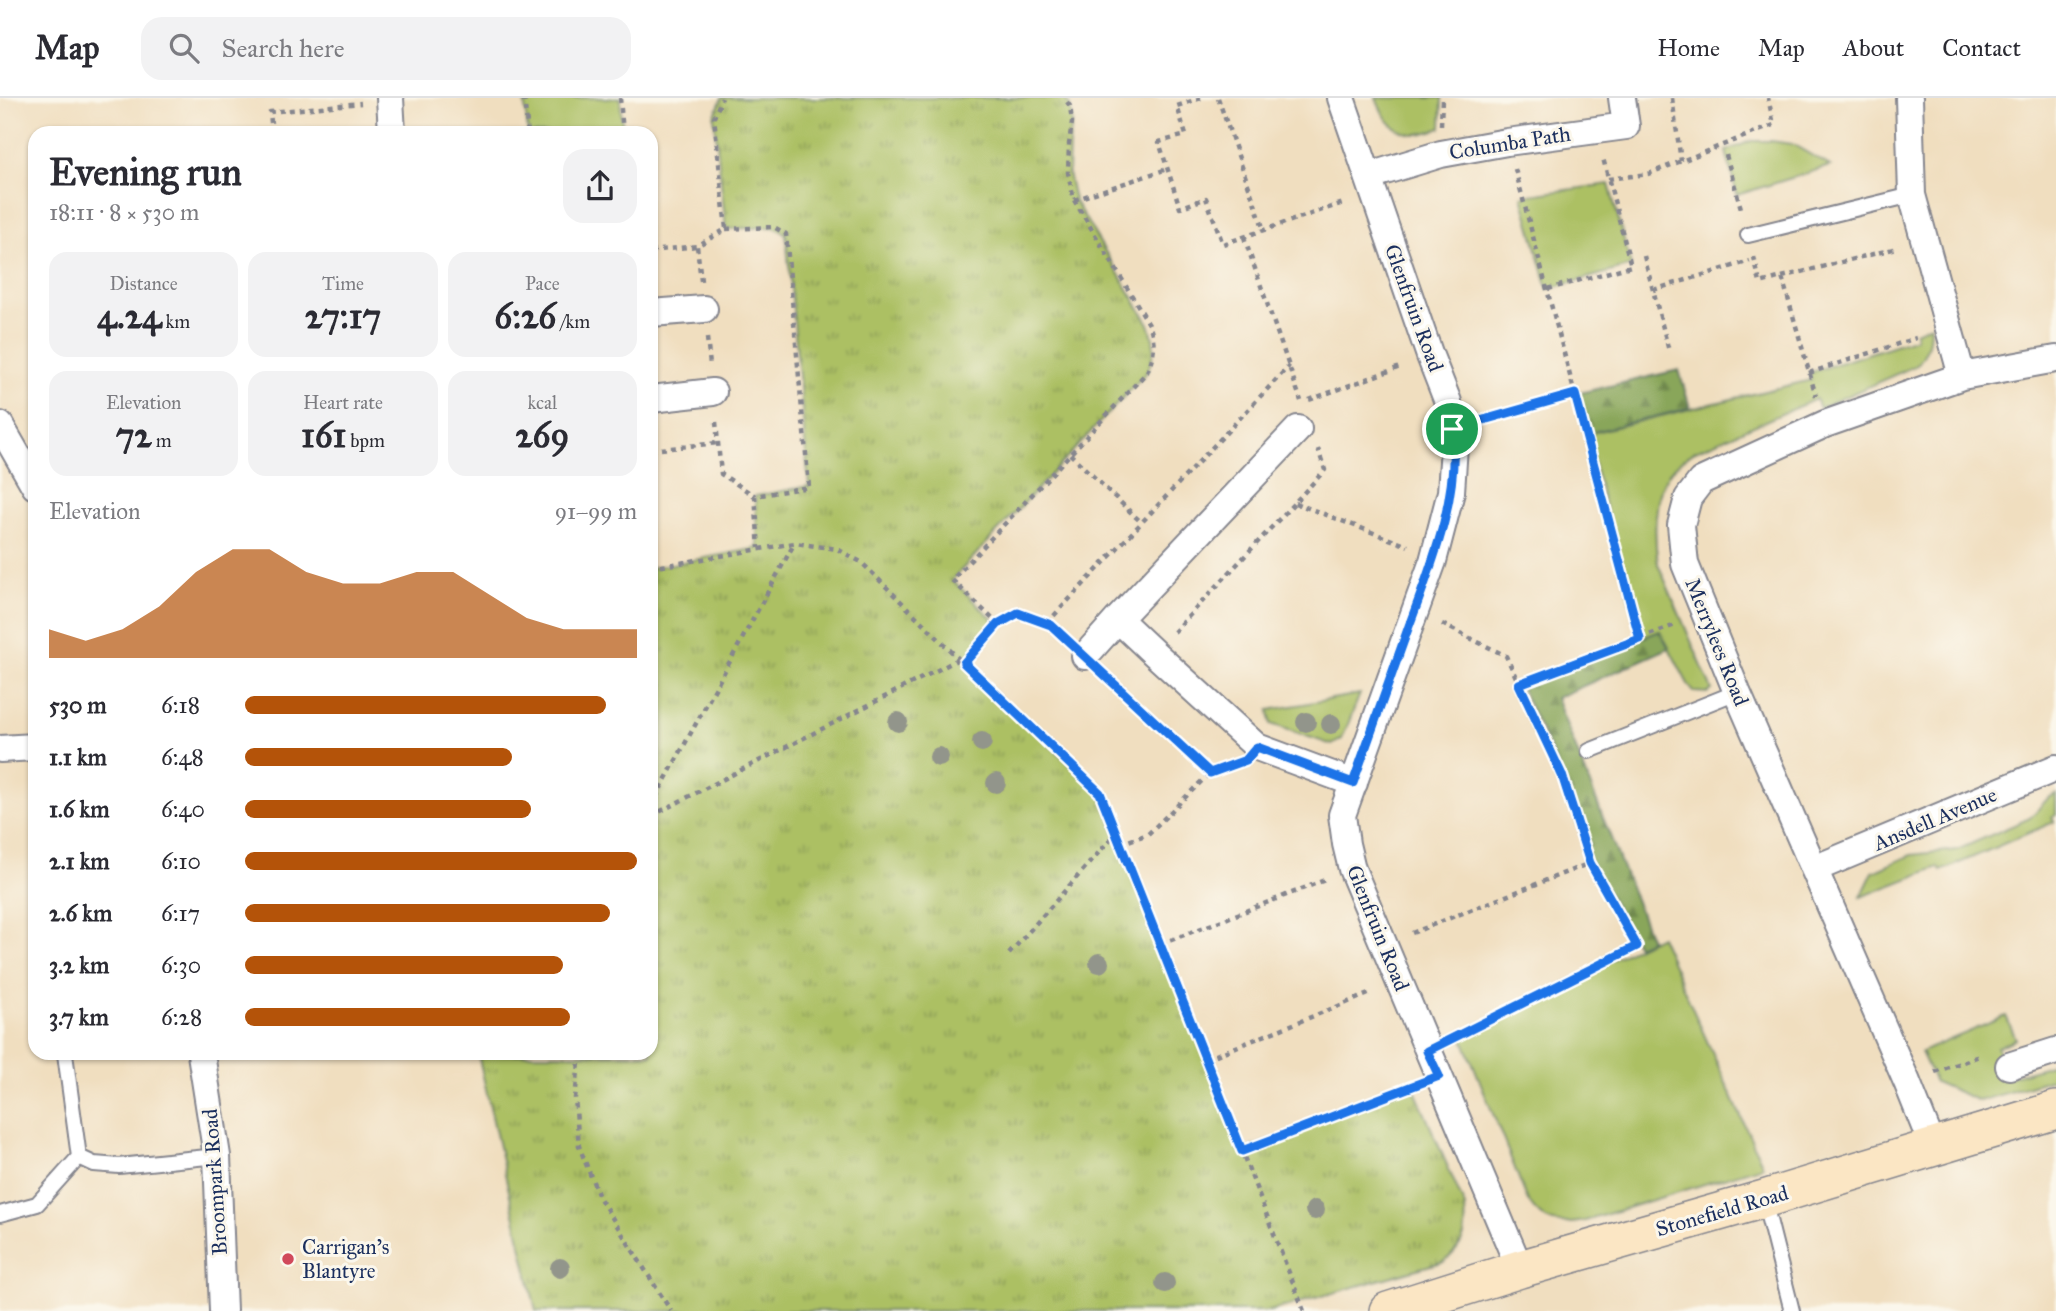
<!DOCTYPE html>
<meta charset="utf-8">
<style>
body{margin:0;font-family:"IM FELL Great Primer",serif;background:#f2f2f3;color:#2b2b33;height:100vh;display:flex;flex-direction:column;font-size:26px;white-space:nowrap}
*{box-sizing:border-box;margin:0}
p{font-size:23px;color:#7c7c81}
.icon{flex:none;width:38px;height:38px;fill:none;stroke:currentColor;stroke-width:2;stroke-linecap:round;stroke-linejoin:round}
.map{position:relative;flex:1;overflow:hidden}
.details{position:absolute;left:28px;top:28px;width:630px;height:934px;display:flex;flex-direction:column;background:#fff;border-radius:21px;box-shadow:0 2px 5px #0004}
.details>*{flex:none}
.pin{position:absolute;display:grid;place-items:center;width:60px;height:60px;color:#fff;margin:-30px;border:4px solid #fff;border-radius:50%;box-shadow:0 2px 7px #0007}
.round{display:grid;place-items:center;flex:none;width:74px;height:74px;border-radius:21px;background:#f2f2f3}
.head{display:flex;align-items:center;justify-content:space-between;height:119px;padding:0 21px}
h1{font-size:38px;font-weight:700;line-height:52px}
.metrics{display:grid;grid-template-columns:repeat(3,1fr);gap:10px;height:119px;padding:7px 21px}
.metrics div{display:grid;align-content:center;border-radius:18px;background:#f2f2f3;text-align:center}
.metrics b{font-size:35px;font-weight:700}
.metrics small{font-size:19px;font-weight:400}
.metrics p{font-size:19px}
.chart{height:196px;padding:14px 21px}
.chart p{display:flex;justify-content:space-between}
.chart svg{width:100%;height:126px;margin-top:7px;fill:#b45309;opacity:.7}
ul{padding:0 21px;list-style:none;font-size:23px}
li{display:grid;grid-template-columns:112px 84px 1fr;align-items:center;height:52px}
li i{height:18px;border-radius:9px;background:#b45309}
header{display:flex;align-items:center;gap:42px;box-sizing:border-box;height:98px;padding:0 35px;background:#fff;border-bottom:2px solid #e1e1e2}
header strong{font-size:33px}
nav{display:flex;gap:38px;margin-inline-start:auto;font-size:24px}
.search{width:490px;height:63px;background:#f2f2f3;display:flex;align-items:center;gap:18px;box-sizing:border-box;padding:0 24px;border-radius:21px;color:#7c7c81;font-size:26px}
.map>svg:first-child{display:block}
.grass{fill:#acc064;stroke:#647861;stroke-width:2}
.forest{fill:url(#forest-firs);stroke:#526a5c;stroke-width:2}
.park{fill:url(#park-tufts);stroke:#647861;stroke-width:2}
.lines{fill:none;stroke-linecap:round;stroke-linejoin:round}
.lane-casing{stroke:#86868e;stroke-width:18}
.street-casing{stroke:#86868e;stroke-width:30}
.secondary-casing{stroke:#86868e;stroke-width:40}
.path{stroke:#86868e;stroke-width:4.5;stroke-dasharray:5 5;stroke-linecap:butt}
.lane{stroke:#fff;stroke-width:14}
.street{stroke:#fff;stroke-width:26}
.secondary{stroke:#fbe6c4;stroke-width:37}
.tree{fill:#92958b}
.route-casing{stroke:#fff;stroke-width:14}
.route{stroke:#1a73e8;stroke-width:9}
.poi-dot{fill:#d1495b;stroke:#fbf7ec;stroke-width:2.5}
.labels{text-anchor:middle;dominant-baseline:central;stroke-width:6;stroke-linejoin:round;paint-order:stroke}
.street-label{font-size:21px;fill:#1b2f5e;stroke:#fbf7ec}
.poi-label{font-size:21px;fill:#1b2f5e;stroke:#fbf7ec;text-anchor:start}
</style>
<header>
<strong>Map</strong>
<div class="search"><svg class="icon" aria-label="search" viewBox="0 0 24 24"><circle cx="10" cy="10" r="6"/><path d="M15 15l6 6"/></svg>Search here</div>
<nav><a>Home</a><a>Map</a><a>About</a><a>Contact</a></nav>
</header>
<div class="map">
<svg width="2056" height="1213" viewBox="0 0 2056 1213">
<defs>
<pattern id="forest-firs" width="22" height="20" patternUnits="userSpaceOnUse" patternTransform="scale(1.75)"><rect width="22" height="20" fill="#89a65a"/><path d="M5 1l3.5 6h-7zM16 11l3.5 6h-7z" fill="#6f884e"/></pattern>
<pattern id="park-tufts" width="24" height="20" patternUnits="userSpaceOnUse" patternTransform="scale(1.75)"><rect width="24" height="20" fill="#acc064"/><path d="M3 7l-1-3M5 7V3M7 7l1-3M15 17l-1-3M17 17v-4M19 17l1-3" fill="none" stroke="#8b9c56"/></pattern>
</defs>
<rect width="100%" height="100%" fill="#fbf7ec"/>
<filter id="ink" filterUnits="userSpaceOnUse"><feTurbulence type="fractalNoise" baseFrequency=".0143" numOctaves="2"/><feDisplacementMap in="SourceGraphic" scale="14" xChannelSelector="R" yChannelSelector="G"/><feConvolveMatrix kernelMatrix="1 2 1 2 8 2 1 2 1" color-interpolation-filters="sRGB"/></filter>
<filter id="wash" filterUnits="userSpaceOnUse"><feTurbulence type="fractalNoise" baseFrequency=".00686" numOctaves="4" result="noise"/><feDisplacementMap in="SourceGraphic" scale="28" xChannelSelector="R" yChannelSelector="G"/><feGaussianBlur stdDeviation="1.57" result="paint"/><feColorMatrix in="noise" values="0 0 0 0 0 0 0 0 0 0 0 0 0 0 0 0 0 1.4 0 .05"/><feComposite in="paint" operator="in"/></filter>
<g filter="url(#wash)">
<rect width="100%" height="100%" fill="#f0debf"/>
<!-- grass -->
<path class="grass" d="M524,0H620L623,35H528Z
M1376,0H1442L1441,30C1433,32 1422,37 1414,36C1393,35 1382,17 1376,0Z
M1751,43H1771L1792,46L1830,68L1737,97L1726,53Z
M1609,86L1631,168L1548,191L1522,98Z
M1930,227C1930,244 1927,254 1917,267L1820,310L1816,301L1693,354C1684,361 1674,367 1668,377C1653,400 1654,440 1658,466L1712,592L1708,595L1694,594L1689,588L1660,533L1640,541L1586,336L1811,282L1809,275L1916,240L1915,234Z
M1360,596L1342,641L1332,647L1271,626L1269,612Z
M2056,696V717L2052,719L2054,724L1941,773L1938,769L1861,799L1873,774L1911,757L1957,752L2030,720L2049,699Z
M1660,838L1763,1068L1585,1123C1558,1128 1544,1127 1528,1103L1461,936Z
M2006,918L2016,941L1997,949L2010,979L2056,965V980L1979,1003L1935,984L1921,954Z"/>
<!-- forest -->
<path class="forest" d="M1679,272L1690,310L1586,336L1575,296Z
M1660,533L1669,550L1556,600L1651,842L1637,848L1589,762L1562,677L1519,586Z"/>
<!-- park -->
<path class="park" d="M722,0H1064L1070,8L1072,24L1069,46L1068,75L1074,102L1149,226C1156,246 1155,255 1147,274L952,482L998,526L964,565L1100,695L1242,1053L1413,988L1465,1109C1467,1135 1465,1146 1445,1163L1270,1213H536L478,956H651V470L758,450L755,398L809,388L786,136L774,129L726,131L714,19Z"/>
</g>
<g filter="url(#ink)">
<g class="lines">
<!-- lane casing -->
<g class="lane-casing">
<path id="lane" d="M1748,137L1912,97
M1589,653L1737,594
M65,956L79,1059L94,1066L119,1068L217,1058
M1764,1102L1792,1213
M0,1116L37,1106L79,1059"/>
</g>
<!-- street casing -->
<g class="street-casing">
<path id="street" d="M390,0L392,35
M1341,0L1430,258L1448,304L1454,348L1451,394L1433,463L1342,717L1346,746L1352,771L1520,1171
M1909,0L1912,97L1962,278
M1369,78L1441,56L1507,44L1626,28L1622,0
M651,215L704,211
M651,301L713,294
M0,327L35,388
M1118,521L1298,331
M1085,558L1118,521L1154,555L1257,649L1354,685
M0,651L35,649
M1814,771L2056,670
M201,956L217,1058L223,1213
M2009,968L2056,953
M1933,1049L1907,984L1737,594L1685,466L1681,427L1688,400L1701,383L1825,326L1962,278L2056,261"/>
</g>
<!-- secondary casing -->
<g class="secondary-casing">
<path id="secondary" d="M1388,1213L1520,1171L1764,1101L2056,1012"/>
</g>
<!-- path -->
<path class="path" d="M524,0L528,35
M620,0L623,35
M1201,0L1177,8L1186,37L1159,44L1180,110L1206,100L1223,146L1346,104
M1218,0L1264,132
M1672,0L1681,63
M1441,27L1442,0
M272,35L270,14L361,5
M1726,57L1742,114
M1515,71L1640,541
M1608,81L1648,76L1774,27L1768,0
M1074,102L1167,71
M726,131L774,129L786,136L809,389L755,398L759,450
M1244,139L1301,303
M651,153L697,148
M1644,158L1669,253
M1754,159L1760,185L1782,179L1816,298
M1782,179L1897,150
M701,183L697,148L726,131L714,19L722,0
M1548,191L1631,168L1603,60
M1653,192L1750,163
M707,240L710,267
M1809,275L1916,240
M1309,302L1403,268
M1482,322L1575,296
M716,324L721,376L755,398
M651,352L718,345
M1070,356L1142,425
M1295,405L1408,448
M651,470L795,445L837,451L861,464L959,561L1100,695L1161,846L1304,1213
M1047,525L1289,268
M998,526L1018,515L1051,527L1064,538
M1442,526L1506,558L1562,677L1590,765L1637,848L1453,940
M1174,534L1325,372L1318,351
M964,565L998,526L952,482L1147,274C1155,255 1156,246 1149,226L1074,102L1068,75L1069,46L1072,24L1070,8L1064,0
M1106,577L1210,675
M1519,586L1678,526
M651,708L794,446
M651,718L959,561
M1120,746L1148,736L1210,675L1232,667
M1412,835L1590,765
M1161,846L1325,782
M1009,856L1116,735
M580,956L575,1000L579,1048L599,1099L671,1213
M1206,961L1371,895
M1935,974L1982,957
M1242,1053L1411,988"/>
<!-- lane -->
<use href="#lane" class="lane"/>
<!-- street -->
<use href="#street" class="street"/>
<!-- secondary -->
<use href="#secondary" class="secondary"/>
</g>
<!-- trees -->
<g class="tree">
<circle cx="898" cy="624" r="10"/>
<circle cx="1306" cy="624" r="10"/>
<circle cx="1331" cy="626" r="10"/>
<circle cx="982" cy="644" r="10"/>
<circle cx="939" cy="659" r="10"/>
<circle cx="996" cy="685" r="10"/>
<circle cx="1099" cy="865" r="10"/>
<circle cx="1315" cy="1112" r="10"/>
<circle cx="560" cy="1170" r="10"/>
<circle cx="1165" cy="1185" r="10"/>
</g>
</g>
<g class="lines" filter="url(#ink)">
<!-- route casing -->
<g class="route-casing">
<path id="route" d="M1575,296L1640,541L1519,586L1562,677L1590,765L1637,848L1427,953L1439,978L1242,1053L1100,695L964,565L998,526L1018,515L1051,527L1210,675L1246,662L1257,649L1353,685C1372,633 1390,580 1409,528C1432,466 1460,398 1452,331Z"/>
</g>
<!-- route -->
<use href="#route" class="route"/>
</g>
<!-- markers -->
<circle class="poi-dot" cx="288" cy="1161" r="7"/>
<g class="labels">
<!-- street labels -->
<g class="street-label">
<text transform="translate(1510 45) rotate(-9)">Columba Path</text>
<text transform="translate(1414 210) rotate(70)">Glenfruin Road</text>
<text transform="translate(1717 544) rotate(68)">Merrylees Road</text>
<text transform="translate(1935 721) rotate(-23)">Ansdell Avenue</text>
<text transform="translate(1378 830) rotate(68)">Glenfruin Road</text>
<text transform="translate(215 1084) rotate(-94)">Broompark Road</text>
<text transform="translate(1722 1113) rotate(-16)">Stonefield Road</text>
</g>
<!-- poi labels -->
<g class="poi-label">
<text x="302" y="1149">Carrigan's<tspan x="302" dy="24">Blantyre</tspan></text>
</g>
</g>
</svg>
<div class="pin" style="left:1452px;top:331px;background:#1e9e55"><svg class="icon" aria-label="arrive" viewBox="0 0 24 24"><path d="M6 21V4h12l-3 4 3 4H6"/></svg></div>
<section class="details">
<div class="head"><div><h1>Evening run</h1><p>18:11 · 8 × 530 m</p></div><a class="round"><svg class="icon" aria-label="share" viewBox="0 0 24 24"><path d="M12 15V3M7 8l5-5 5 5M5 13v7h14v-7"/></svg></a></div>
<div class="metrics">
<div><p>Distance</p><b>4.24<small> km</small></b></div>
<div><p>Time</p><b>27:17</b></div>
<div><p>Pace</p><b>6:26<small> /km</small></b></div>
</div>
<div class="metrics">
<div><p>Elevation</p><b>72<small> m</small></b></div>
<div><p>Heart rate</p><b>161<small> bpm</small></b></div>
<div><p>kcal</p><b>269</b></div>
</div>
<div class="chart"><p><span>Elevation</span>91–99 m</p>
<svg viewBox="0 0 160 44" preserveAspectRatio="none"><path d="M0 44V34L10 38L20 34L30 26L40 14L50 6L60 6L70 14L80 18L90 18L100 14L110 14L120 22L130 30L140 34L150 34L160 34V44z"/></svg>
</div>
<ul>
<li><b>530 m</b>6:18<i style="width:92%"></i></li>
<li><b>1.1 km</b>6:48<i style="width:68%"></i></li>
<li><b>1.6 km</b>6:40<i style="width:73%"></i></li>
<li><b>2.1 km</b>6:10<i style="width:100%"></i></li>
<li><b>2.6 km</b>6:17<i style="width:93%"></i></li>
<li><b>3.2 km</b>6:30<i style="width:81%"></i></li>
<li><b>3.7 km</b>6:28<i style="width:83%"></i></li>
</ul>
</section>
</div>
